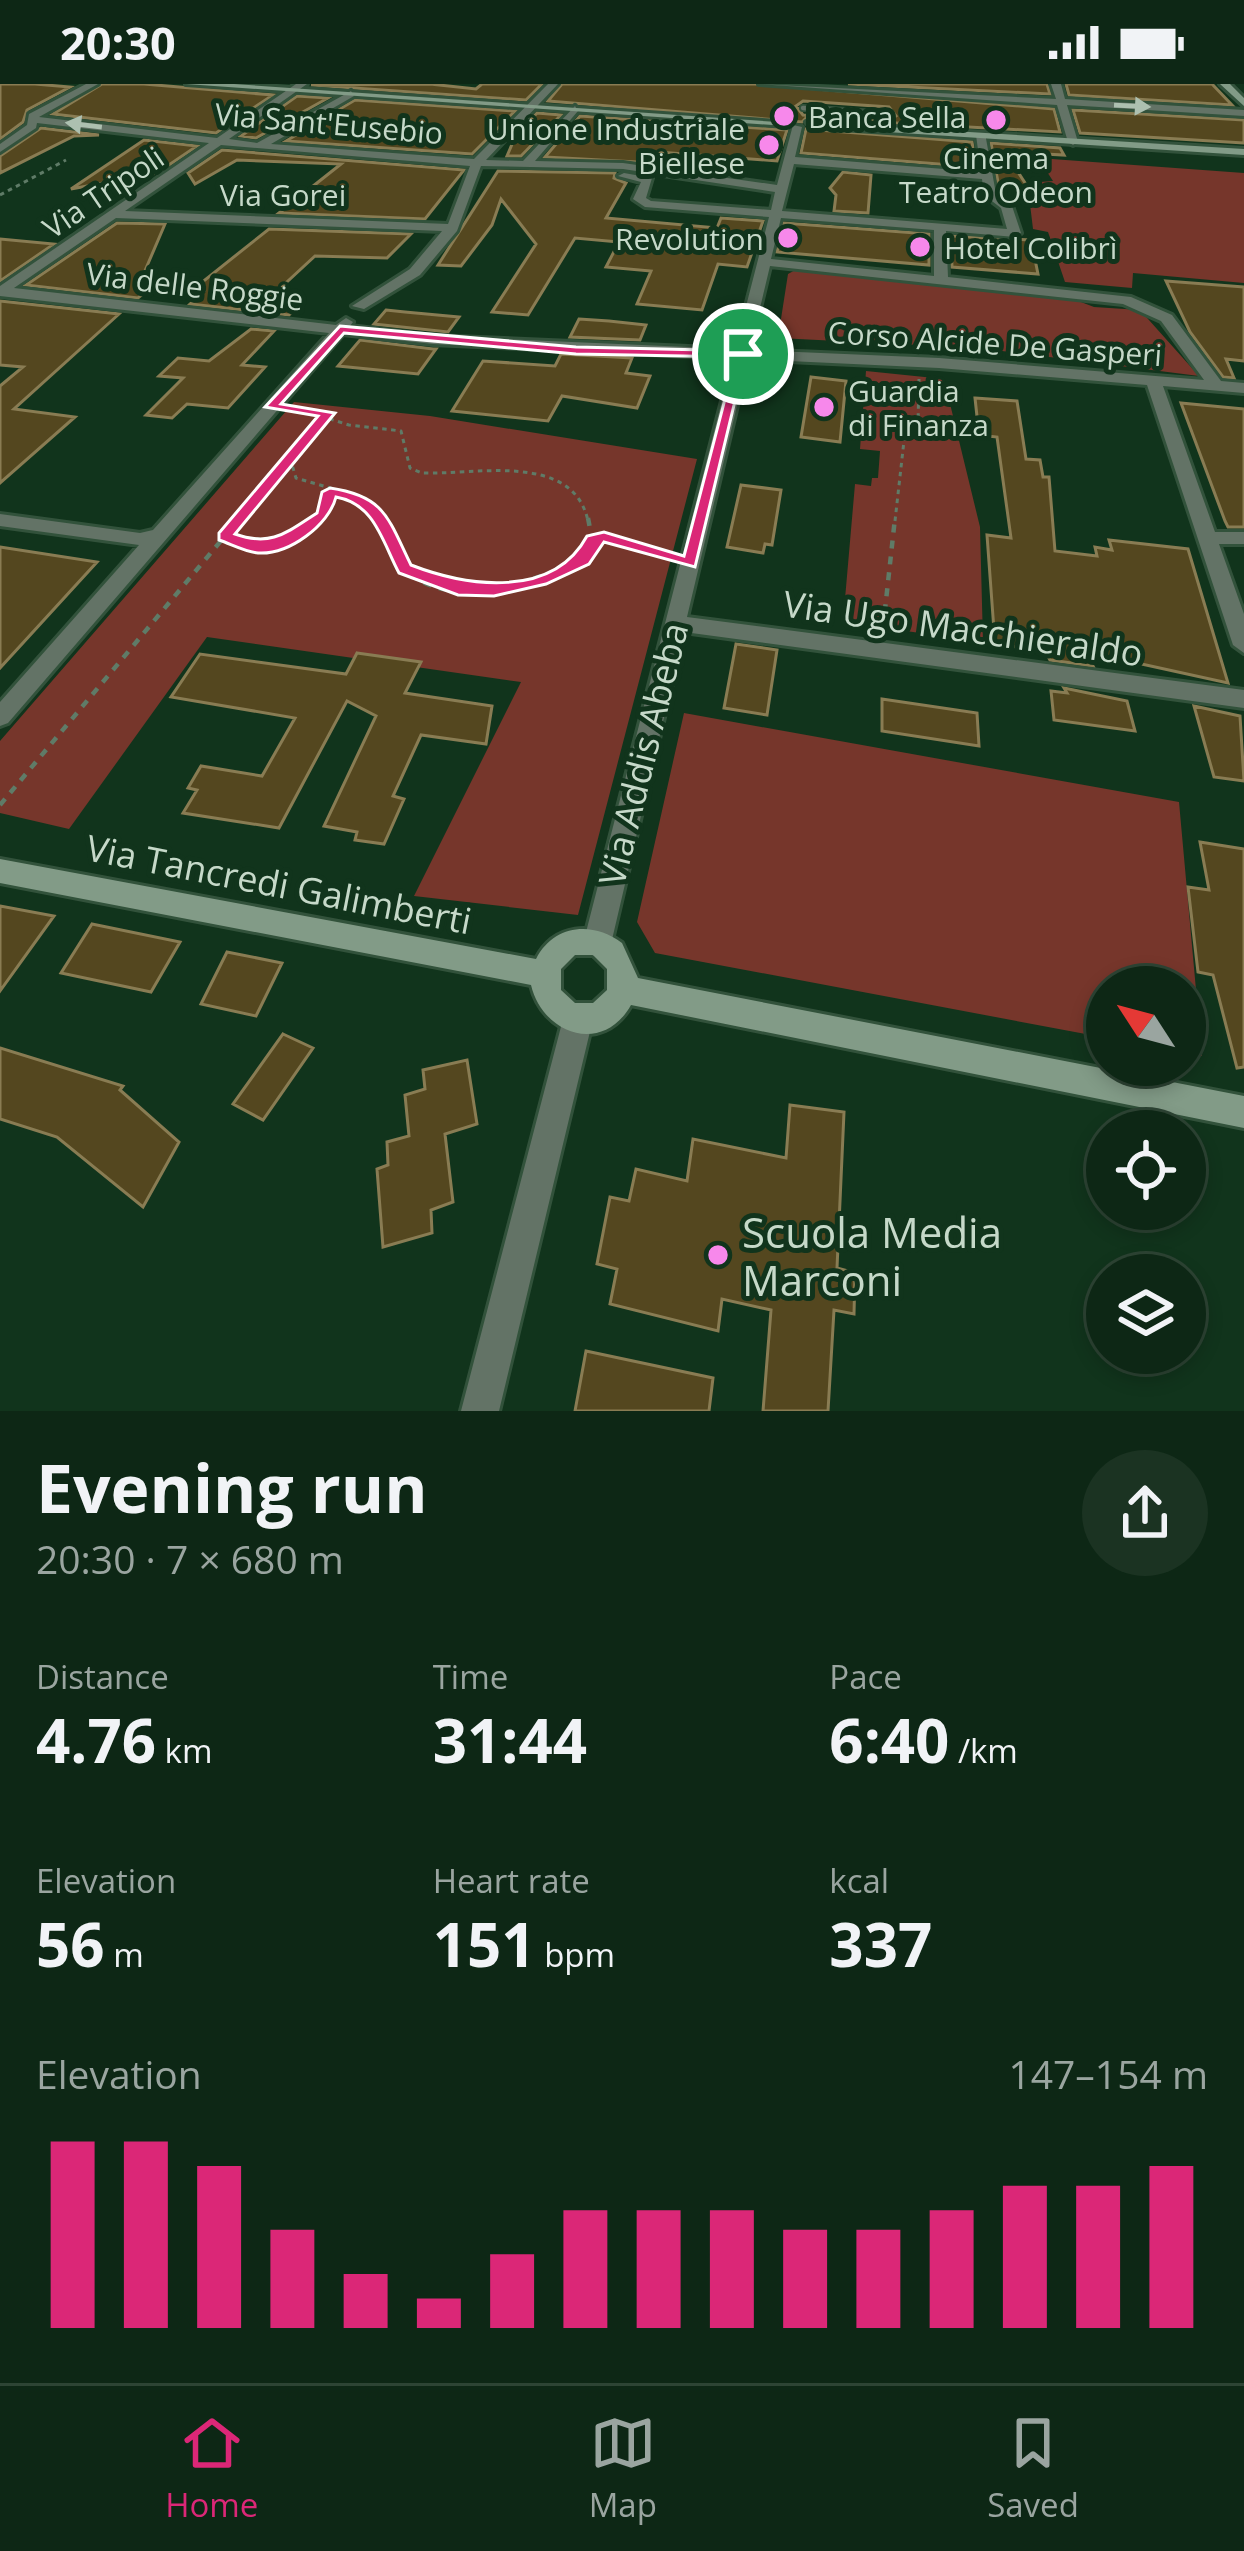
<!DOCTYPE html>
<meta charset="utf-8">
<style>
body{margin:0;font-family:"Open Sans",sans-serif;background:#1b3322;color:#f1f3f6;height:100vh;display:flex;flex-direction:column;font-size:45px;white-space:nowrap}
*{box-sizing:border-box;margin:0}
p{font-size:39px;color:#9aa5a0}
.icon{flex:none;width:66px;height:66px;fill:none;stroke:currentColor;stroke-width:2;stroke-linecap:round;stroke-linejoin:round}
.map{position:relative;height:1327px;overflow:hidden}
.sheet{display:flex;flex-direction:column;background:#0d2715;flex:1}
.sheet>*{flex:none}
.needle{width:78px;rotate:306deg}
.controls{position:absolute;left:1086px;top:882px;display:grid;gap:24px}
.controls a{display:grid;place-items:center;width:120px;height:120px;border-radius:50%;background:#0d2715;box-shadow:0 6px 18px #0003,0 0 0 3px #2d4434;font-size:60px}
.pin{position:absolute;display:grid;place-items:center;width:102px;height:102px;color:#fff;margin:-51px;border:6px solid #fff;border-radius:50%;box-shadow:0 3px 12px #0007}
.round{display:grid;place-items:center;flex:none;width:126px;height:126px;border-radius:63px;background:#1b3322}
.overview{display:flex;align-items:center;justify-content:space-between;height:204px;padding:0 36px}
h1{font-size:66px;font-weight:700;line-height:90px}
.stats{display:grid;grid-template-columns:repeat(3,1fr);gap:18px;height:204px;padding:12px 36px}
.stats div{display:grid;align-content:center}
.stats b{font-size:60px;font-weight:700}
.stats small{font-size:33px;font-weight:400}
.stats p{font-size:33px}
.chart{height:336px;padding:24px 36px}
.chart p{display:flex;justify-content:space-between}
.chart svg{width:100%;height:216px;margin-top:12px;stroke:#db2777;stroke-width:6}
.status{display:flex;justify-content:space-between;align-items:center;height:84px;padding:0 60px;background:#0d2715;direction:ltr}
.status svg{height:33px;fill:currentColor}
.tabs{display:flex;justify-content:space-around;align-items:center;height:168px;border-top:3px solid #2d4434;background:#0d2715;font-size:33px;color:#9aa5a0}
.tabs a{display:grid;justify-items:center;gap:6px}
.tabs .active{color:#db2777}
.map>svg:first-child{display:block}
.green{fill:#76362b}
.building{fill:#54471f;stroke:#897c53;stroke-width:3;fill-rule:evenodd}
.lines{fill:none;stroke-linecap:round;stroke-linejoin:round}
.lane-casing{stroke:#32523b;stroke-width:8}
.street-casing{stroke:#32523b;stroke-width:6}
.secondary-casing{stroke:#32523b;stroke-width:6}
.path-far1{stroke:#5f7b67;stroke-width:3;stroke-dasharray:4.5 4.5;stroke-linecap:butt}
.path{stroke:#5f7b67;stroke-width:4.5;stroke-dasharray:8 8;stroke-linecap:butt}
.lane{stroke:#637366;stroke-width:4.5}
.street{fill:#637366;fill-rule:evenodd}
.secondary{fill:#829b87;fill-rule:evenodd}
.oneway{fill:#adc0b0}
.route{fill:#db2777;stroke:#fff;stroke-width:3;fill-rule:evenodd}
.poi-dot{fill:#f788eb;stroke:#11341c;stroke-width:4.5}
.labels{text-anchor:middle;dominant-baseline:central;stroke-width:10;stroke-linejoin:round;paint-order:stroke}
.far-poi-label{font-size:30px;fill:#c6d9c9;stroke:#11341c;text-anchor:start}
.far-street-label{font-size:30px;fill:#c6d9c9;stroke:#11341c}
.street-label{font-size:36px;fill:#c6d9c9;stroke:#11341c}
.near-poi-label{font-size:42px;fill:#c6d9c9;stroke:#11341c;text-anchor:start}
</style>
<div class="status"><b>20:30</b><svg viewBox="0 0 49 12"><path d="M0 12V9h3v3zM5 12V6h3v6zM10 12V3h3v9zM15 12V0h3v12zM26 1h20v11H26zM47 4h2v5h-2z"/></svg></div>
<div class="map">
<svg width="1244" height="1327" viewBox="0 0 1244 1327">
<rect width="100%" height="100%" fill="#11341c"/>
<!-- green -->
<path class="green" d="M1038,74L1244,89V199L1133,189L1132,204L1065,198L1048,148L1033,145L1030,120L1039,117L1040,98L1053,97Z
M797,185L1060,210L1094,223L1140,226L1199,292L978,264L778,254L788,190Z
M866,287L944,295L980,443L983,558L843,538L855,400L871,402L872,394H878L880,367L860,365Z
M294,318L430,332L697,375L578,831L414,812L521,598L207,553L69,745L0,729V657Z
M684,629L1179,718L1202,972L1185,969V903H1107V954L655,869L637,838Z"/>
<!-- building -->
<path class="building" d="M0,0H35L70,3L27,26L23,38L0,55Z
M102,0H144L273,11L216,49L53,30Z
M430,0L476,5L482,0H542L526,16L311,1Z
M562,0H755L1054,25L1060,48L806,34L802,38L548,17ZM803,17L889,23L896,32L889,37L803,31L796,22Z
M848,0H1047L1050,10Z
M1066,0H1212L1232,21L1069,11Z
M297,12L328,14L256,54L241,52Z
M355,16L515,27L472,70L286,57Z
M1073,26L1244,36V59L1080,49Z
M537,29L561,31L521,72H507L516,51Z
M580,32L787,46L777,77L659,68L656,79L545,73Z
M41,44L99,51L74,52L0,89V72Z
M806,45L972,58L976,83L801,69Z
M144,56L197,62L157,89L71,105Z
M991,59L1060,64L1064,71L1005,68L1027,102L999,104Z
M222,66L464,86L425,135L279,129L341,80L237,76L195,100L188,89Z
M498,87L615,89L614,94L626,99L606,134L717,144L721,134L763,137L747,183L718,180L702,226L637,220L651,187L606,183L619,158L575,154L528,231L492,228L536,160L501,115L492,141L461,182L438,181Z
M843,88L871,91L868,129L834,127L836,111L830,104Z
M117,139L165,140L138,203L149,205L138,214L26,201Z
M784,139L929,150V181L777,168Z
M269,145L411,150L387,174L315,172L275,209L303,217L289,231L190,220L203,208L191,207Z
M951,152L1031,156L1038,190L952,183Z
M0,155L54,160L0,197Z
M1166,197L1244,203V277L1226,275L1234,294L1223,293L1190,248Z
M0,217L119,230L14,325L75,333L0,399V302L23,283L0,281Z
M386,226L405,228L459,233L448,248L374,240Z
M579,235L609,237L646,241L640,256L570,253Z
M251,245L274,247L242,281L265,283L228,324L187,320L172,334L146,331L183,294L159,292L178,274L209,277Z
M360,256L433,265H436L418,290L338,282Z
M561,270L632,274L626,289L650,292L637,324L562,312L548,337L452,327L483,277L555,282Z
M811,293L846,297L840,358L801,353Z
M975,314L1017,317L1026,375L1040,376L1043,393H1049L1055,467L1097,472L1095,463L1112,466L1109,456L1188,465L1228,599L1137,579L1088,573L1093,582L1050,576L1045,567L995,560L987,451L1011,454L997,353L979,351Z
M1181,319L1244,325V443H1228L1225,437Z
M741,401L781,406L772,461L765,460L763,469L727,463Z
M0,463L97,478L0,584Z
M736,560L777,566L767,631L724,624Z
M357,569L421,578L405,609L492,622L486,660L421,651L393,712L404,715L384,760L355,756L357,748L324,742L376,632L347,617L279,744L183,729L197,706L188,704L201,682L262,692L295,634L171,613L200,570L346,590Z
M1064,604L1127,617L1135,647L1054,636L1051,607L1067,609Z
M882,615L977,629L979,662L882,647Z
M1194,622L1240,632L1244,697L1214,693Z
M1200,758L1244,765V983L1237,984L1213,891L1198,888L1188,803L1209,806Z
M0,822L54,832L0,907Z
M92,840L180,858L151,908L61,889Z
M227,868L282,879L256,932L201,920Z
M283,950L313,964L263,1036L233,1020Z
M0,964L123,1002L120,1006L179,1058L143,1123L57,1053L0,1035Z
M467,976L477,1040L445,1050L453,1118L431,1126L432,1149L383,1163L377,1085L388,1081L387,1058L409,1052L405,1011L425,1005L423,986Z
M790,1021L844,1028L837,1184L855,1189L854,1230L834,1226L828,1327H763L771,1226L722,1215L718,1247L610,1220L617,1185L597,1180L610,1113L629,1117L636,1085L687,1097L693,1055L786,1074Z
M586,1267L713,1294L709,1327H575Z"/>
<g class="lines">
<!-- lane casing -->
<g class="lane-casing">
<path id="lane" d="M803,24L889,30"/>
</g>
<!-- street casing -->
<g class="street-casing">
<path id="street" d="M86,0H98L39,33L217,54L296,0H307L229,55L257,59L351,7L354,12L271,60L474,75L548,0H558L486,76L523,77L575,22L578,27L535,77L623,79L777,101L793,41L802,43L795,73L981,88L976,51L985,49L996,110L1012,122L1021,149L1015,153L946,147L948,193L1131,213L1172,231L1221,297L1244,299V309L1163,302L1215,448H1244V460H1219L1244,530V569L1233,561L1147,301L939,284L748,275L687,533L1244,606V624L684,548L611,860L607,869L597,873L587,869L583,860L733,274L433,260L343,250L8,639L0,642V618L139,461L0,442V430L140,449L153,446L329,249L0,212V202L209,59L37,39L36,44L0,68V60L27,41L29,30ZM221,61L470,82L448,140L125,127ZM794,80L982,95L984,111L1001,124L1007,145L782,127ZM481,82L623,85L775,108L771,126L651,117L646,114L652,94L624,89L618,92L641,98L633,115L645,123L769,133L735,265L433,252L350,242L353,238L346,234L336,241L14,204L116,134L442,147L410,185L352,222L364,225L420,191L457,147ZM781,134L934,146V192L771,175ZM770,182L1123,220L1161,237L1204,296L939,274L750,266Z
M759,0L1056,15L1051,0H1061L1065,15L1244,26V32L1067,21L1078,58L1073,61L1068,58L1057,21Z
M578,920L589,925L593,935L499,1327H461L563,935L567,925Z"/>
</g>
<!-- secondary casing -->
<g class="secondary-casing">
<path id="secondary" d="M186,0H234L792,39L787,42Z
M1220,0H1230L1244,14V22Z
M806,38L1244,65V71L810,43Z
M0,775L536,875C554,840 593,837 622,859L638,894L1244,1012V1044L631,921C603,971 543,951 531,901L0,799ZM575,871H593L607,885V906L593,919H575L561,906V885Z"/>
</g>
<!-- path-far1 -->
<path class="path-far1" d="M0,111L66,76
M295,324L349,341L401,347L410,384L422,389C474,391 573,367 588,437
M290,374L296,394L361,413L383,437
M237,437L328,329
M316,437L324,431L329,410
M895,437L906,339L918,340L919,295"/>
<!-- path -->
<path class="path" d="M381,434C388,448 394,474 405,485C449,530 537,495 583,476L591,457
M588,434L592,455L605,453L670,474
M225,452L278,458L320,434
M883,544L895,434
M0,721L240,434"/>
<!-- lane -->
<use href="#lane" class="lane"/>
<!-- street -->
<use href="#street" class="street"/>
<!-- secondary -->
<use href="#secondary" class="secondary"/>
</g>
<!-- one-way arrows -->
<defs><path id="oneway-solid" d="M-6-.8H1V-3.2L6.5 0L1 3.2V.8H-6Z" transform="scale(3)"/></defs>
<g class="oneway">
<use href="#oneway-solid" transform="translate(1132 22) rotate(3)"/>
<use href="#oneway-solid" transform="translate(84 41) rotate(-173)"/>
</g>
<!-- route -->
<path class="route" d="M340,242L576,263L747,267L695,483L604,458L589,480L546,500L494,512L458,511L399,489C382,457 375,420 336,413C329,441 289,471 258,469C246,468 231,460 219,456V449L318,332L265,323ZM344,249L576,270L736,273L684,472L604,448L587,452C553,515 468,503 411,481C388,434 385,412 330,404L322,408L317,429C286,449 271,463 235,450L335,329L281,320Z"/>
<!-- markers -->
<g class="poi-dot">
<circle cx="784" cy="32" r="12"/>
<circle cx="996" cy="36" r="12"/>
<circle cx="769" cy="61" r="12"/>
<circle cx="788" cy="154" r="12"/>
<circle cx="920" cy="163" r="12"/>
<circle cx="824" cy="323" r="12"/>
<circle cx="718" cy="1171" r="12"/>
</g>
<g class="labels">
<!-- far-poi labels -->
<g class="far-poi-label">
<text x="808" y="32">Banca Sella</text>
<text x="745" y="44" text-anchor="end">Unione Industriale<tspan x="745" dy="34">Biellese</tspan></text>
<text x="996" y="73" text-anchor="middle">Cinema<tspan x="996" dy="34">Teatro Odeon</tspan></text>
<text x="764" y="154" text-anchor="end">Revolution</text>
<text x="944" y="163">Hotel Colibrì</text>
<text x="848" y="306">Guardia<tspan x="848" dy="34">di Finanza</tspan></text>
</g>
<!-- far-street labels -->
<g class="far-street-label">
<text transform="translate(329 39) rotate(5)">Via Sant'Eusebio</text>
<text transform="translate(103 108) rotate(-34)">Via Tripoli</text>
<text x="283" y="110">Via Gorei</text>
<text transform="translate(195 202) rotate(7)">Via delle Roggie</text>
<text transform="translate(995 259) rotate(4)">Corso Alcide De Gasperi</text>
</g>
<!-- street labels -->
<g class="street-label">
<text transform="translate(963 544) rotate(8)">Via Ugo Macchieraldo</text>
<text transform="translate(643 670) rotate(-76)">Via Addis Abeba</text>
<text transform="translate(279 800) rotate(11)">Via Tancredi Galimberti</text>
</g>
<!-- near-poi labels -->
<g class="near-poi-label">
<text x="742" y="1147">Scuola Media<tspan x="742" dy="48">Marconi</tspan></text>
</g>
</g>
</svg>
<div class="controls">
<a><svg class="needle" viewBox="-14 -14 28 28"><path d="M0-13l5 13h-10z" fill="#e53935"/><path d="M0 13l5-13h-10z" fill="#9aa5a0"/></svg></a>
<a><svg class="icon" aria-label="locate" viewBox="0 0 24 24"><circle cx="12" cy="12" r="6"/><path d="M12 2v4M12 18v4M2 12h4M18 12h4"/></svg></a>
<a><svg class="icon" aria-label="layers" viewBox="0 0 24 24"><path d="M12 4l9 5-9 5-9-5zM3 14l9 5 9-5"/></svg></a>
</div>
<div class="pin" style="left:743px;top:270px;background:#1e9e55"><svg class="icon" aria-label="arrive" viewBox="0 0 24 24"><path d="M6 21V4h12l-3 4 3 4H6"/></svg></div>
</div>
<section class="sheet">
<div class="overview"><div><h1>Evening run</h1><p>20:30 · 7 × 680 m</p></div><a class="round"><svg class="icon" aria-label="share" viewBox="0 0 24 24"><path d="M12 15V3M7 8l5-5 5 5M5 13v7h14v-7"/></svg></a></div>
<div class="stats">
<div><p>Distance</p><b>4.76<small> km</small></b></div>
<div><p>Time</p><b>31:44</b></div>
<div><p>Pace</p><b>6:40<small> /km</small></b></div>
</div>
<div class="stats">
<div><p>Elevation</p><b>56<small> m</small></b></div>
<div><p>Heart rate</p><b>151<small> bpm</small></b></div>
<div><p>kcal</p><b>337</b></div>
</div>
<div class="chart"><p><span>Elevation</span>147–154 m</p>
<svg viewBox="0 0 160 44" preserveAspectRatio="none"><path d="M5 44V6M15 44V6M25 44V11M35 44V24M45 44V33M55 44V38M65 44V29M75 44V20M85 44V20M95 44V20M105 44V24M115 44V24M125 44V20M135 44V15M145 44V15M155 44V11"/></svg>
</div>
</section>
<nav class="tabs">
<a class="active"><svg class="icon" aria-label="home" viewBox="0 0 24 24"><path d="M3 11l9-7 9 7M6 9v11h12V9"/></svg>Home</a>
<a><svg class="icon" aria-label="map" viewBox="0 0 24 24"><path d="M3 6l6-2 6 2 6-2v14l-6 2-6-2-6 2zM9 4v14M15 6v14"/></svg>Map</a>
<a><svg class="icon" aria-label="saved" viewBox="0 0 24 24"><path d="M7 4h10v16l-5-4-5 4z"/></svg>Saved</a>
</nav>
